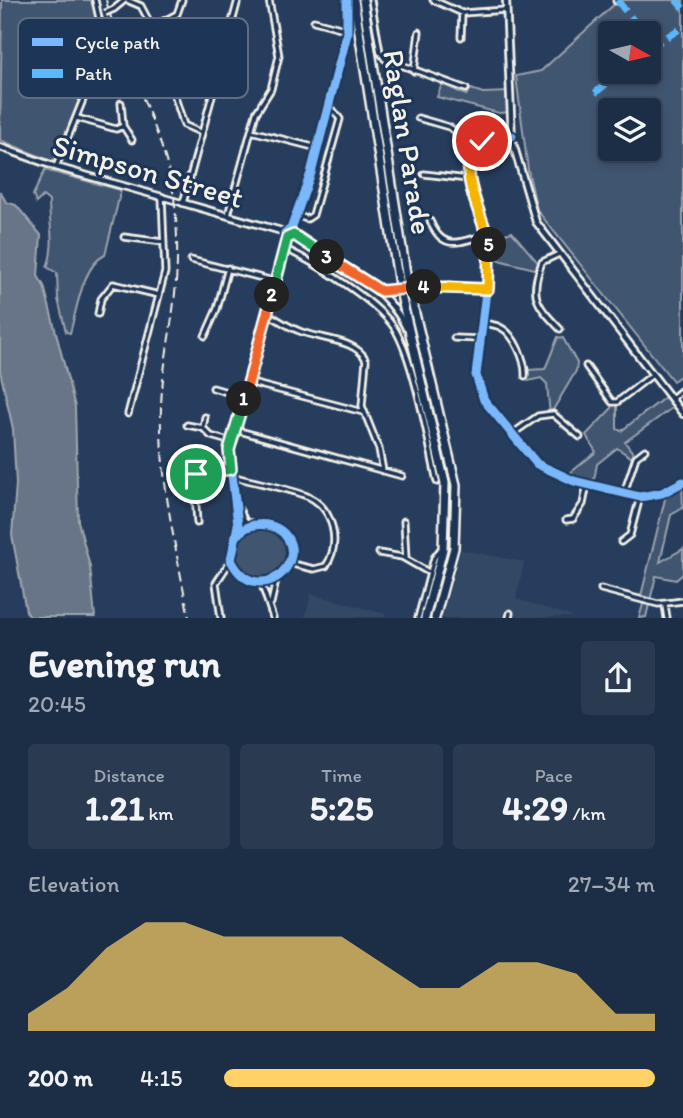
<!DOCTYPE html>
<meta charset="utf-8">
<style>
body{margin:0;font-family:Itim,sans-serif;background:#293a51;color:#f1f3f6;height:100vh;display:flex;flex-direction:column;font-size:26px;white-space:nowrap}
*{box-sizing:border-box;margin:0}
p{font-size:23px;color:#a0a8b3}
.icon{flex:none;width:38px;height:38px;fill:none;stroke:currentColor;stroke-width:2;stroke-linecap:round;stroke-linejoin:round}
.map{position:relative;height:618px;overflow:hidden}
.details{display:flex;flex-direction:column;background:#1c2e46;flex:1}
.details>*{flex:none}
.needle{width:46px;rotate:98deg}
.fabs{position:absolute;left:598px;top:21px;display:grid;gap:14px}
.fabs a{display:grid;place-items:center;width:63px;height:63px;border-radius:7px;background:#1c2e46;box-shadow:0 4px 10px #0003,0 0 0 2px #3a4a5f;font-size:35px}
.pin{position:absolute;display:grid;place-items:center;width:60px;height:60px;color:#fff;margin:-30px;border:4px solid #fff;border-radius:50%;box-shadow:0 2px 7px #0007}
.km{position:absolute;width:35px;height:35px;margin:-18px;border-radius:50%;background:#222;color:#fff;font-size:19px;line-height:35px;text-align:center}
.round{display:grid;place-items:center;flex:none;width:74px;height:74px;border-radius:7px;background:#293a51}
.summary{display:flex;align-items:center;justify-content:space-between;height:119px;padding:0 28px}
h1{font-size:38px;font-weight:700;line-height:52px}
.metrics{display:grid;grid-template-columns:repeat(3,1fr);gap:10px;height:119px;padding:7px 28px}
.metrics div{display:grid;align-content:center;border-radius:7px;background:#293a51;text-align:center}
.metrics b{font-size:35px;font-weight:700}
.metrics small{font-size:19px;font-weight:400}
.metrics p{font-size:19px}
.chart{height:196px;padding:14px 28px}
.chart p{display:flex;justify-content:space-between}
.chart svg{width:100%;height:126px;margin-top:7px;fill:#ffd166;opacity:.7}
ul{padding:0 28px;list-style:none;font-size:23px}
li{display:grid;grid-template-columns:112px 84px 1fr;align-items:center;height:52px}
li i{height:18px;border-radius:9px;background:#ffd166}
.map>svg:first-child{display:block}
.built{fill:#334966}
.green{fill:#40546f;stroke:#9aa2ac;stroke-width:2;fill-rule:evenodd}
.water{fill:#677588;stroke:#9fa7ae;stroke-width:2}
.lines{fill:none;stroke-linecap:round;stroke-linejoin:round}
.street-casing{stroke:#f4f1e8;stroke-width:9}
.secondary-casing{stroke:#f4f1e8;stroke-width:10}
.highway-casing{stroke:#f4f1e8;stroke-width:12}
.street{stroke:#1d3557;stroke-width:3.5}
.secondary{stroke:#1d3557;stroke-width:4.5}
.highway{stroke:#1d3557;stroke-width:7}
.rail{stroke:#f4f1e8;stroke-width:2;stroke-dasharray:10 5;stroke-linecap:butt}
.street-bridge-casing{stroke:#f4f1e8;stroke-width:9;stroke-linecap:butt}
.street-bridge{stroke:#1d3557;stroke-width:3.5}
.quiet{stroke:#5cb8fa;stroke-width:7;stroke-dasharray:14 7;stroke-linecap:butt}
.cycleway-casing{stroke:#1d3557;stroke-width:13}
.cycleway{stroke:#7ab7fb;stroke-width:9}
.split-1-casing{stroke:#fff;stroke-width:14}
.split-2-casing{stroke:#fff;stroke-width:14}
.split-3-casing{stroke:#fff;stroke-width:14}
.split-4-casing{stroke:#fff;stroke-width:14}
.split-5-casing{stroke:#fff;stroke-width:14}
.split-6-casing{stroke:#fff;stroke-width:14}
.split-1{stroke:#22a559;stroke-width:9}
.split-2{stroke:#f0652b;stroke-width:9}
.split-3{stroke:#22a559;stroke-width:9}
.split-4{stroke:#f0652b;stroke-width:9}
.split-5{stroke:#f5b400;stroke-width:9}
.split-6{stroke:#f5b400;stroke-width:9}
.labels{text-anchor:middle;dominant-baseline:central;stroke-width:6;stroke-linejoin:round;paint-order:stroke}
.street-label{font-size:30px;fill:#f4f1e8;stroke:#1d3557}
.key{fill:#1d3557;stroke:#5e6d82;stroke-width:2}
.key-label{font-size:19px;fill:#f4f1e8}
</style>
<div class="map">
<svg width="683" height="618" viewBox="0 0 683 618">
<rect width="100%" height="100%" fill="#263d5d"/>
<filter id="ink" filterUnits="userSpaceOnUse"><feTurbulence type="fractalNoise" baseFrequency=".0143" numOctaves="2"/><feDisplacementMap in="SourceGraphic" scale="14" xChannelSelector="R" yChannelSelector="G"/><feConvolveMatrix kernelMatrix="1 2 1 2 8 2 1 2 1" color-interpolation-filters="sRGB"/></filter>
<g filter="url(#ink)">
<!-- built -->
<path class="built" d="M461,550L524,562L516,599L574,617L442,618Z
M311,594L386,614L385,617H305Z"/>
<!-- green -->
<path class="green" d="M2,0H91L103,40L56,158L51,161L0,140Z
M619,0H683V374L673,381L537,210L528,170L516,76L541,71ZM611,33H649V72H611ZM611,110H649V149H611Z
M442,84L466,95L471,89L483,93L510,92L511,112L499,113L437,97Z
M45,170L121,190L105,255C82,266 77,310 70,333L66,332L58,299L57,273L47,267C56,245 49,224 49,201L43,196L36,203L33,195Z
M512,232L540,265L539,270L490,258L487,239Z
M558,337L563,338L577,363L576,371L550,415L547,384L541,378L528,381V370L545,369Z
M668,395L676,405L625,442L636,457L635,460L617,448L597,464L593,485L565,477L596,452L586,435L611,409L612,402H617V429L621,431Z
M682,483L683,508L671,515L660,562L683,549V574L676,580L656,576L646,617L639,618L644,601L640,600L667,491Z
M251,525C287,528 300,541 281,576C257,583 246,581 231,560L236,537Z"/>
<!-- water -->
<path class="water" d="M0,191L6,202L16,205L41,235L38,276L44,286L75,407L78,521L90,567L95,617H30L26,611L12,535L16,484L13,429L0,371Z"/>
<g class="lines">
<!-- street casing -->
<g class="street-casing">
<path id="street" d="M127,0L141,6L152,27L184,125L202,133
M371,0L380,52L385,59L466,89
M433,0L462,13L506,10
M616,0V1
M114,9L125,0
M314,21L348,30
M152,27L177,14L182,0
M461,37L462,13
M414,71L419,32
M77,118L116,129L123,126L121,103
M418,118L449,127L475,144
M123,126L132,140
M251,131L317,148
M512,136L475,144L468,179L487,235L490,258L476,375L484,400L537,464L574,481L640,497L662,493L683,482
M56,167L105,45L95,0
M424,174L468,179
M228,215L256,113L271,89L279,56L269,0
M298,216L307,219L313,215L340,119L329,105
M430,221C443,252 458,242 487,235
M291,229L311,173L347,34V0
M124,237L163,242
M284,248C315,263 374,299 393,326C413,355 429,444 437,482
M559,254L542,262C529,296 536,304 560,329
M191,260L274,281
M379,290L393,292L450,285L488,289
M98,314L101,299L113,284L159,295
M268,314C277,319 287,326 297,330C318,340 356,338 366,360L362,406L379,449L383,471
M483,323C489,324 496,325 500,327C515,334 526,362 525,376
M205,336L217,309L228,268
M454,338L481,339
M586,366L612,402H617L652,375
M248,382L363,412
M213,388L244,397
M671,399L683,389
M128,414L165,272L162,197L183,203L238,0
M187,425L203,428L211,436L232,442
M203,428L205,417
M236,430L402,476
M512,434L538,416L553,414L580,437
M232,476C256,483 284,487 307,496C334,508 341,543 326,566L314,569L288,563
M624,493L636,457L645,450
M239,509L245,521L254,524
M566,520L573,519L583,504L587,484
M404,521L406,559
M197,523L194,476L201,472L231,469
M236,537C247,520 277,520 288,539C299,558 281,583 260,582C246,582 237,572 231,560L238,525L229,450L287,238
M621,542L630,535L640,497
M379,553L402,557L430,573
M261,582L273,618
M601,589L658,604L683,601
M271,603L276,581
M665,605L667,618
M221,618L216,583L231,560
M418,618L434,558L440,550
M509,618L510,613"/>
</g>
<!-- secondary casing -->
<g class="secondary-casing">
<path id="secondary" d="M506,0L512,140L536,222L683,414
M0,147L56,167L162,197
M183,203L285,232
M285.5 234a4.5 4.5 0 1 1 9 0a4.5 4.5 0 1 1-9 0Z
M294,235C334,261 385,283 406,328"/>
</g>
<!-- highway casing -->
<g class="highway-casing">
<path id="highway" d="M354,0L400,291L445,483L443,549L425,618
M363,0L407,280L456,485L454,548L435,618"/>
</g>
<!-- street -->
<use href="#street" class="street"/>
<!-- secondary -->
<use href="#secondary" class="secondary"/>
<!-- highway -->
<use href="#highway" class="highway"/>
<!-- rail -->
<path class="rail" d="M106,0C124,71 167,131 175,206C178,238 178,270 174,302C170,337 162,372 161,407C159,479 176,548 189,618"/>
<!-- street-bridge casing -->
<g class="street-bridge-casing">
<path id="street-bridge" d="M105,13L114,9"/>
</g>
<!-- street-bridge -->
<use href="#street-bridge" class="street-bridge"/>
<!-- quiet -->
<path class="quiet" d="M617,0L643,33
M676,0L683,8
M653,26L658,44
M649,48L683,27
M595,93L621,72"/>
<!-- cycleway casing -->
<g class="cycleway-casing">
<path id="cycleway" d="M512,136L475,144L468,179L487,235L490,258L476,375L484,400L537,464L574,481L640,497L662,493L683,482
M291,229L311,173L347,34V0
M236,537C247,520 277,520 288,539C299,558 281,583 260,582C246,582 237,572 231,560L238,525L229,450L287,238L285,233L291,229L293,236L287,238"/>
</g>
<!-- cycleway -->
<use href="#cycleway" class="cycleway"/>
</g>
</g>
<g class="lines" filter="url(#ink)">
<!-- split-1 casing -->
<g class="split-1-casing">
<path id="split-1" d="M196,474L231,469L229,450L244,399"/>
</g>
<!-- split-2 casing -->
<g class="split-2-casing">
<path id="split-2" d="M244,399L272,295"/>
</g>
<!-- split-3 casing -->
<g class="split-3-casing">
<path id="split-3" d="M272,295L287,238L294,235L327,257"/>
</g>
<!-- split-4 casing -->
<g class="split-4-casing">
<path id="split-4" d="M327,257L381,291L424,287"/>
</g>
<!-- split-5 casing -->
<g class="split-5-casing">
<path id="split-5" d="M424,287L488,289L489,245"/>
</g>
<!-- split-6 casing -->
<g class="split-6-casing">
<path id="split-6" d="M482,141L475,144C457,177 483,212 489,245"/>
</g>
<!-- split-1 -->
<use href="#split-1" class="split-1"/>
<!-- split-2 -->
<use href="#split-2" class="split-2"/>
<!-- split-3 -->
<use href="#split-3" class="split-3"/>
<!-- split-4 -->
<use href="#split-4" class="split-4"/>
<!-- split-5 -->
<use href="#split-5" class="split-5"/>
<!-- split-6 -->
<use href="#split-6" class="split-6"/>
</g>
<g class="labels">
<!-- street labels -->
<g class="street-label">
<text transform="translate(408 142) rotate(81)">Raglan Parade</text>
<text transform="translate(148 171) rotate(16)">Simpson Street</text>
</g>
</g>
<!-- legend -->
<rect x="18" y="18" width="230" height="80" rx="10" class="key"/>
<rect x="32" y="38" width="31" height="8" fill="#7ab7fb"/>
<rect x="32" y="69" width="31" height="9" fill="#5cb8fa"/>
<g class="key-label">
<text x="75" y="49">Cycle path</text>
<text x="75" y="80">Path</text>
</g>
</svg>
<div class="fabs">
<a><svg class="needle" viewBox="-14 -14 28 28"><path d="M0-13l5 13h-10z" fill="#e53935"/><path d="M0 13l5-13h-10z" fill="#a0a8b3"/></svg></a>
<a><svg class="icon" aria-label="layers" viewBox="0 0 24 24"><path d="M12 4l9 5-9 5-9-5zM3 14l9 5 9-5"/></svg></a>
</div>
<div class="pin" style="left:196px;top:474px;background:#1e9e55"><svg class="icon" aria-label="arrive" viewBox="0 0 24 24"><path d="M6 21V4h12l-3 4 3 4H6"/></svg></div>
<div class="pin" style="left:482px;top:141px;background:#d93025"><svg class="icon" aria-label="check" viewBox="0 0 24 24"><path d="M5 12l5 5 9-10"/></svg></div>
<b class="km" style="left:244px;top:399px">1</b>
<b class="km" style="left:272px;top:295px">2</b>
<b class="km" style="left:327px;top:257px">3</b>
<b class="km" style="left:424px;top:287px">4</b>
<b class="km" style="left:489px;top:245px">5</b>
</div>
<section class="details">
<div class="summary"><div><h1>Evening run</h1><p>20:45</p></div><a class="round"><svg class="icon" aria-label="share" viewBox="0 0 24 24"><path d="M12 15V3M7 8l5-5 5 5M5 13v7h14v-7"/></svg></a></div>
<div class="metrics">
<div><p>Distance</p><b>1.21<small> km</small></b></div>
<div><p>Time</p><b>5:25</b></div>
<div><p>Pace</p><b>4:29<small> /km</small></b></div>
</div>
<div class="chart"><p><span>Elevation</span>27–34 m</p>
<svg viewBox="0 0 160 44" preserveAspectRatio="none"><path d="M0 44V38L10 29L20 15L30 6L40 6L50 11L60 11L70 11L80 11L90 20L100 29L110 29L120 20L130 20L140 24L150 38L160 38V44z"/></svg>
</div>
<ul>
<li><b>200 m</b>4:15<i style="width:100%"></i></li>
</ul>
</section>
